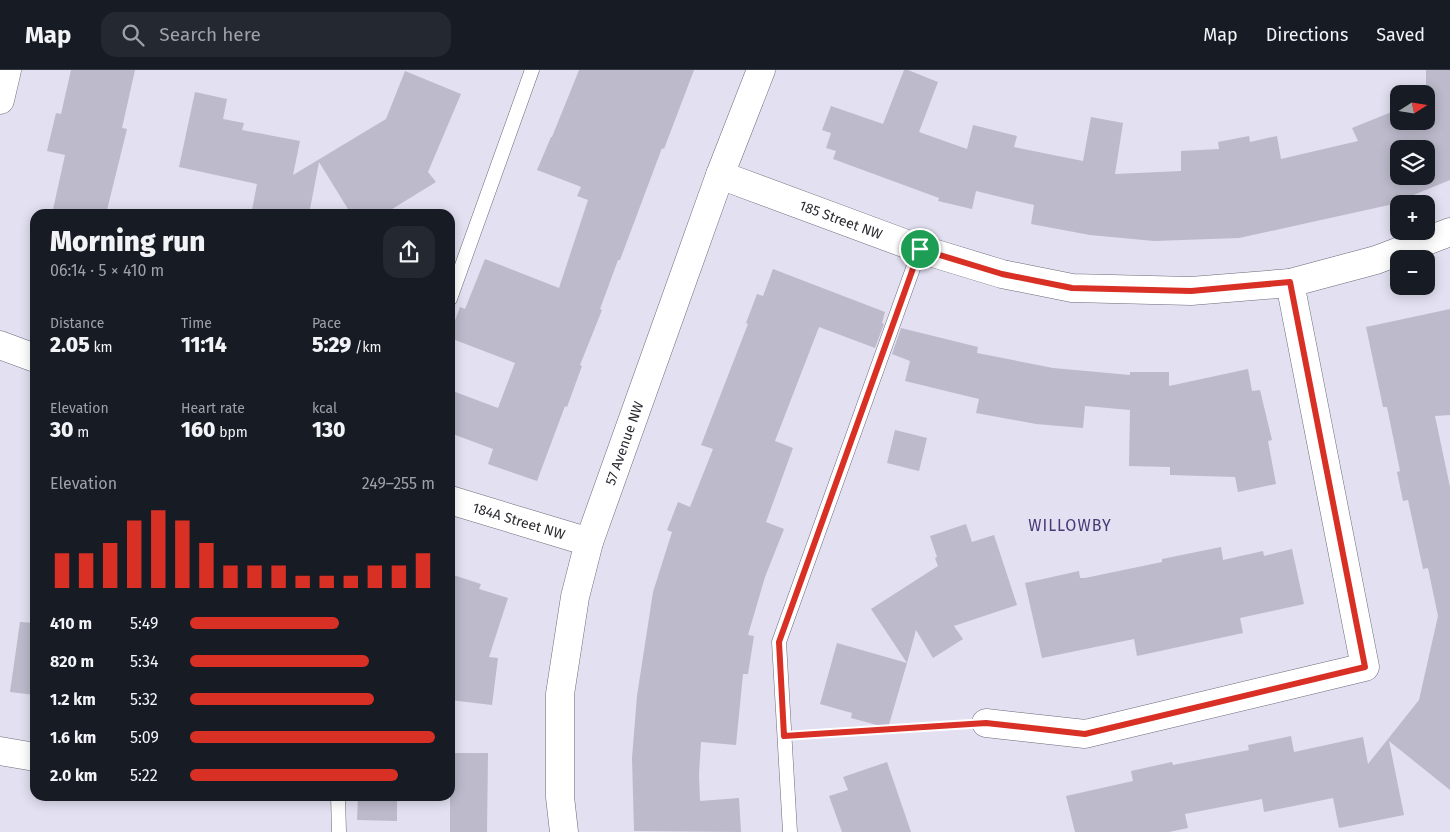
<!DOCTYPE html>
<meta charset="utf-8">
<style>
body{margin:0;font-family:"Fira Sans",sans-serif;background:#242831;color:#f1f3f6;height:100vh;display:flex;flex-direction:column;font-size:19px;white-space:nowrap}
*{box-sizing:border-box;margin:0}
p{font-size:16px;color:#9ea1a6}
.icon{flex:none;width:28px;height:28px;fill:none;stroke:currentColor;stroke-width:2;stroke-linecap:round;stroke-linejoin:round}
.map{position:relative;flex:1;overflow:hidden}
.drawer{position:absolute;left:30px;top:139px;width:425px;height:592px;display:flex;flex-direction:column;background:#171b24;border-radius:15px;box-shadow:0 2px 12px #0003}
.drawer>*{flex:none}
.needle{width:32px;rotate:78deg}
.controls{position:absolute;left:1390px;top:15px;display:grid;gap:10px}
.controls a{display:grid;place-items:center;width:45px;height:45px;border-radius:10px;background:#171b24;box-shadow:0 2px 12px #0003;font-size:25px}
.pin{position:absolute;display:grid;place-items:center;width:42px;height:42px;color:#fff;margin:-21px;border:2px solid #fff;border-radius:50%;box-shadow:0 1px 5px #0007}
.round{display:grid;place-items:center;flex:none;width:52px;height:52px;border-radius:15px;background:#242831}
.overview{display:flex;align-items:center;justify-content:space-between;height:85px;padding:0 20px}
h1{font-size:28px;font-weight:800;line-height:38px}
.figures{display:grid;grid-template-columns:repeat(3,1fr);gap:8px;height:85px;padding:5px 20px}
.figures div{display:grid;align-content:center}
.figures b{font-size:21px;font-weight:800}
.figures small{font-size:14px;font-weight:400}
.figures p{font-size:14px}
.chart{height:140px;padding:10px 20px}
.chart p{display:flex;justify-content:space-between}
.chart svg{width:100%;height:90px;margin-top:5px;stroke:#d93025;stroke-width:6}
ul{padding:0 20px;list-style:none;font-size:16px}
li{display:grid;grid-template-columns:80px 60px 1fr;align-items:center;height:38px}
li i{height:12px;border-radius:6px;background:#d93025}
header{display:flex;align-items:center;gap:30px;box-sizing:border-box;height:70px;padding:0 25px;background:#171b24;border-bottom:1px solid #363941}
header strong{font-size:24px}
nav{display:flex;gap:28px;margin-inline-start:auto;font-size:18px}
.search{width:350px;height:45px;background:#242831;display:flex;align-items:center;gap:12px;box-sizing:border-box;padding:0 18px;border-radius:15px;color:#9ea1a6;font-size:19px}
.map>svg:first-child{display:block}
.building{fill:#bcbacb;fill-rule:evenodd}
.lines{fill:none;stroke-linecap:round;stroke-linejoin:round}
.lane-casing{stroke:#6c6a79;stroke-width:15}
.street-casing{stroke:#6c6a79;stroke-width:29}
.secondary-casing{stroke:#6c6a79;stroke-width:29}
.path{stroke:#8b8996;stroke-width:3;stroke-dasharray:2.5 4;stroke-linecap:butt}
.lane{stroke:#fff;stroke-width:14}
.street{stroke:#fff;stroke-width:28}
.secondary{stroke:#fff;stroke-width:28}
.route-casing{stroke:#fff;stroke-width:10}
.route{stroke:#d93025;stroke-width:6}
.labels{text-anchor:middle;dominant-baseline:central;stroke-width:4;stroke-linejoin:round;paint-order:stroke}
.street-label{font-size:14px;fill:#2c2b32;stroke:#e2e0f1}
.quarter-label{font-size:16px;letter-spacing:1px;fill:#493a77;stroke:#e2e0f1}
</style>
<header>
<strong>Map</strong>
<div class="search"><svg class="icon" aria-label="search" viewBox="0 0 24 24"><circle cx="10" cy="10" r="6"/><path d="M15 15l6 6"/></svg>Search here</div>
<nav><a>Map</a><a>Directions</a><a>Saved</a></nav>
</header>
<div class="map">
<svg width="1450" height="762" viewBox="0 0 1450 762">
<rect width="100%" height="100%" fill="#e2e0f1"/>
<!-- building -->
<path class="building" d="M71,0H135L122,58L127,59L106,144H52L65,85L47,81L56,43L61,44Z
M579,0H694L664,79L662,78L620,190H618L600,239L602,240L580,295L582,296L567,337L565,336L537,411L488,394L493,379L450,363V320L498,338L515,293L450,268V264L460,237L465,239L485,189L559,218L588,130L577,126L581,117L579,116L537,100L551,67H552Z
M904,0H908L938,12L919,62L967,79L973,55L1017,66L1014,77L1083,91L1091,47L1123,53L1115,104L1181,101V81L1219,79L1218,72L1249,66L1250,72L1277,66L1281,89L1358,71L1352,58L1399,39V51H1426V0H1450V110L1389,135L1239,168L1154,171L1090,165L1031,154L1034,135L976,121L972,139L938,131L939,128L833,89L836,81L826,78L831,63L822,60L831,36L883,54ZM1399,79H1426V106H1399Z
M405,1L461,24L428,102L436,112L384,144H351L319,92L309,144H269L252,140L257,114L179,97L195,22L227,29L223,49L244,53L242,60L300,71L293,105L386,49Z
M773,199L885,242L882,253L884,254L875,278L819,257L775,371L793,378L766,452L784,459L765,507L748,565L754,566L748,604H743L736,675L701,672L699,704L700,731L739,728L741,762L634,761L632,688L637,626L653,522L672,462L667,460L678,432L690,437L713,379L701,375L748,254L746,253L757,224L763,226Z
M1450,239V345L1435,346L1450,417V720L1389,671L1404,745L1339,758L1333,728L1264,742L1262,729L1185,744L1188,758L1169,762H1075L1066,726L1133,711L1131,701L1172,692L1173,695L1249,680L1248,675L1291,666L1294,682L1363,667L1368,694L1419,630L1438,546L1428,498L1423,499L1408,430L1403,431L1397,402L1400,401L1387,337H1383L1366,257Z
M901,258L978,277L977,283L1053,298L1130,305V302H1169V316L1248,299L1252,321L1260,320L1272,370L1268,371L1276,414L1238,422L1235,407L1170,405V397L1129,396L1130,340L1085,336L1083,358L1036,354L976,343L979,329L905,311L910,291L892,284Z
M895,360L927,368L919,401L887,393Z
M966,454L972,472L994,465L1017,535L954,556L963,569L933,588L916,560L907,593L871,539L938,496L935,488L937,487L930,466Z
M1221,477L1223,490L1263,481L1264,486L1292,479L1304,534L1240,548L1243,563L1137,586L1134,569L1042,588L1025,513L1079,501L1080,508H1085L1162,492V489Z
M450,504L481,514L479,519L508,528L489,587L498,588L492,635L450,630Z
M20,552L35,553V625L10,622Z
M837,573L907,593L888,658L851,648L852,643L820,634Z
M450,683H488L487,762H450Z
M887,692L911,762H842L829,726L848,720L843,707Z
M358,726H397V751L357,750Z"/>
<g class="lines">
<!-- lane casing -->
<g class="lane-casing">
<path id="lane" d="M450,229L532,0
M338,726L339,762
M790,762L779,572L920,179"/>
</g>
<!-- street casing -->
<g class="street-casing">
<g id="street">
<path d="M0,30L7,0"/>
<path id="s1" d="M720,105L920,179L1002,204L1072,218L1191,221L1290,213L1376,190L1450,162"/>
<path d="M0,275L35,288"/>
<path id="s2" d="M450,430L589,472"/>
<path d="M986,653L1085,664L1365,597L1290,213"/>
<path d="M0,681L35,687"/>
</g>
</g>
<!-- secondary casing -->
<g class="secondary-casing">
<g id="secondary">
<path id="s3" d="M564,762L560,727V624L575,527L589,472L720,105L761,0"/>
</g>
</g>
<!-- path -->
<path class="path" d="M807,665L958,655"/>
<!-- lane -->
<use href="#lane" class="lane"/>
<!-- street -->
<use href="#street" class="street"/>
<!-- secondary -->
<use href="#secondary" class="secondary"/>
</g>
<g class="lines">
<!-- route casing -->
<g class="route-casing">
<path id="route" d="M920,179L1002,204L1072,218L1191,221L1290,212L1365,597L1085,664L986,653L784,666L779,572Z"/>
</g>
<!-- route -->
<use href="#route" class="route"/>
</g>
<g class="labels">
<!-- street labels -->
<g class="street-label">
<text stroke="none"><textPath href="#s1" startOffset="129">185 Street NW</textPath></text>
<text stroke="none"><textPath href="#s3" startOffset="398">57 Avenue NW</textPath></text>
<text stroke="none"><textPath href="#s2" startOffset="72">184A Street NW</textPath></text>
</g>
<!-- quarter labels -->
<g class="quarter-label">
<text x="1070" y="455">WILLOWBY</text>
</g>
</g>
</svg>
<div class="controls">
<a><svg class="needle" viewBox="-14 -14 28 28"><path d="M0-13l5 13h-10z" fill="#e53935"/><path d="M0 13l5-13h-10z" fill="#9ea1a6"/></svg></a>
<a><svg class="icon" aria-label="layers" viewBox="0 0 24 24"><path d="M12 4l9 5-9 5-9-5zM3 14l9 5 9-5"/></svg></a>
<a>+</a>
<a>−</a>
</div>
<div class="pin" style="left:920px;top:179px;background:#1e9e55"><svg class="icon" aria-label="arrive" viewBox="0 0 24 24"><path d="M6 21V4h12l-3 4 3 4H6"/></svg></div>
<section class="drawer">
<div class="overview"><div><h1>Morning run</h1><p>06:14 · 5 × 410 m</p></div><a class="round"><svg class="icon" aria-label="share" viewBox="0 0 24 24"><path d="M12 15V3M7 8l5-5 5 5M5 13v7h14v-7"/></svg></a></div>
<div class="figures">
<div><p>Distance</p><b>2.05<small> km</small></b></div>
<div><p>Time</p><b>11:14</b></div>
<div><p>Pace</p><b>5:29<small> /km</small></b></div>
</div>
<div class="figures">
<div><p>Elevation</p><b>30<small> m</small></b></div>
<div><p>Heart rate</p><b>160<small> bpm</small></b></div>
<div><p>kcal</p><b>130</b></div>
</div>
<div class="chart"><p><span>Elevation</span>249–255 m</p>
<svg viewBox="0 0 160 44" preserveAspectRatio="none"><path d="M5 44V27M15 44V27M25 44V22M35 44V11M45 44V6M55 44V11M65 44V22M75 44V33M85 44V33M95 44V33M105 44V38M115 44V38M125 44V38M135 44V33M145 44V33M155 44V27"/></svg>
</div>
<ul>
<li><b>410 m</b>5:49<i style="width:61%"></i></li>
<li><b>820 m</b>5:34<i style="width:73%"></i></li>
<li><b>1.2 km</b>5:32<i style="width:75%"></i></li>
<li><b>1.6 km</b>5:09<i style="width:100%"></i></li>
<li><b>2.0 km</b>5:22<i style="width:85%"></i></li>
</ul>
</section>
</div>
